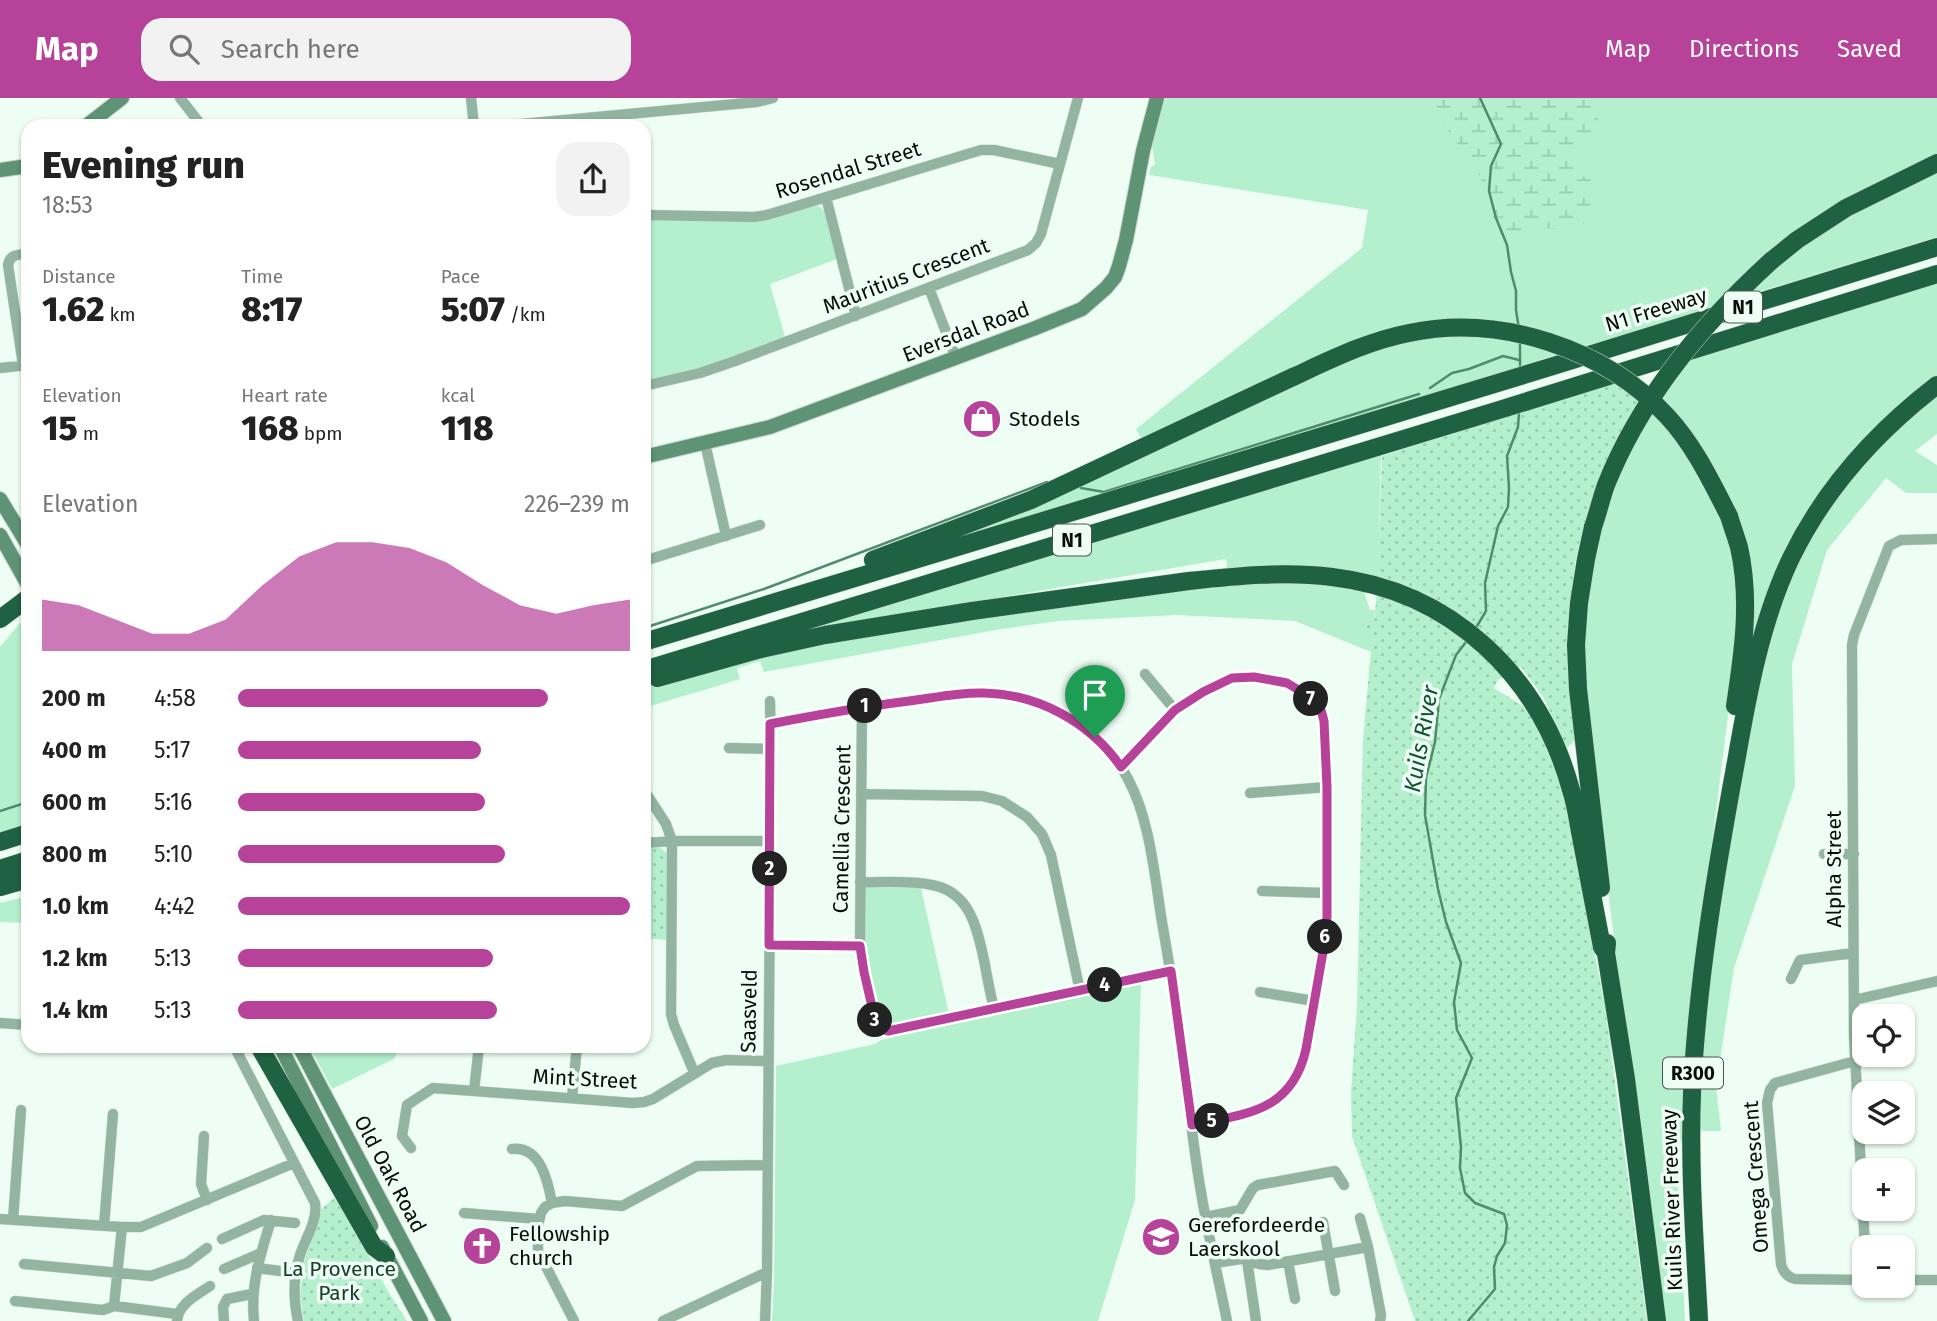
<!DOCTYPE html>
<meta charset="utf-8">
<style>
body{margin:0;font-family:"Fira Sans",sans-serif;background:#f2f2f2;color:#222;height:100vh;display:flex;flex-direction:column;font-size:26px;white-space:nowrap}
*{box-sizing:border-box;margin:0}
p{font-size:23px;color:#767676}
.icon{flex:none;width:38px;height:38px;fill:none;stroke:currentColor;stroke-width:2;stroke-linecap:round;stroke-linejoin:round}
.map{position:relative;flex:1;overflow:hidden}
.details{position:absolute;left:21px;top:21px;width:630px;height:934px;display:flex;flex-direction:column;background:#fff;border-radius:21px;box-shadow:0 2px 5px #0004}
.details>*{flex:none}
.controls{position:absolute;left:1852px;top:906px;display:grid;gap:14px}
.controls a{display:grid;place-items:center;width:63px;height:63px;border-radius:14px;background:#fff;box-shadow:0 2px 5px #0004;font-size:35px}
.pin{position:absolute;display:grid;place-items:center;width:60px;height:60px;color:#fff;margin:-72px -30px;border-radius:50% 50% 50% 0;rotate:-45deg;box-shadow:0 0 7px #0007}
.pin .icon{rotate:45deg}
.km{position:absolute;width:35px;height:35px;margin:-18px;border-radius:50%;background:#222;color:#fff;font-size:19px;line-height:35px;text-align:center}
.round{display:grid;place-items:center;flex:none;width:74px;height:74px;border-radius:21px;background:#f2f2f2}
.overview{display:flex;align-items:center;justify-content:space-between;height:119px;padding:0 21px}
h1{font-size:38px;font-weight:800;line-height:52px}
.figures{display:grid;grid-template-columns:repeat(3,1fr);gap:10px;height:119px;padding:7px 21px}
.figures div{display:grid;align-content:center}
.figures b{font-size:35px;font-weight:800}
.figures small{font-size:19px;font-weight:400}
.figures p{font-size:19px}
.chart{height:196px;padding:14px 21px}
.chart p{display:flex;justify-content:space-between}
.chart svg{width:100%;height:126px;margin-top:7px;fill:#b74299;opacity:.7}
ul{padding:0 21px;list-style:none;font-size:23px}
li{display:grid;grid-template-columns:112px 84px 1fr;align-items:center;height:52px}
li i{height:18px;border-radius:9px;background:#b74299}
header{display:flex;align-items:center;gap:42px;box-sizing:border-box;height:98px;padding:0 35px;background:#b74299;color:#fff}
header strong{font-size:33px}
nav{display:flex;gap:38px;margin-inline-start:auto;font-size:24px}
.search{width:490px;height:63px;background:#f2f2f2;display:flex;align-items:center;gap:18px;box-sizing:border-box;padding:0 24px;border-radius:21px;color:#767676;font-size:26px}
.map>svg:first-child{display:block}
.grass{fill:#b4f0cd}
.wetland{fill:url(#wetland-marsh)}
.park{fill:url(#park-dots)}
.lines{fill:none;stroke-linecap:round;stroke-linejoin:round}
.stream{stroke:#4f8c6b;stroke-width:2.5}
.street-casing{stroke:#c9d7ce;stroke-width:11}
.secondary-casing{stroke:#c9d7ce;stroke-width:16}
.highway-casing{stroke:#c9d7ce;stroke-width:19}
.street{stroke:#92b4a0;stroke-width:10}
.secondary{stroke:#5e9375;stroke-width:14}
.highway{stroke:#1f6242;stroke-width:18}
.highway-bridge-casing{stroke:#c9d7ce;stroke-width:19;stroke-linecap:butt}
.highway-bridge{stroke:#1f6242;stroke-width:18}
.route-casing{stroke:#fff;stroke-width:14}
.route{stroke:#b74299;stroke-width:9}
.labels{text-anchor:middle;dominant-baseline:central;stroke-width:7;stroke-linejoin:round;paint-order:stroke}
.shield{fill:#eefef4;stroke:#4c5550;stroke-width:2}
.shield-label{font-size:19px;font-weight:bold;fill:#070d09}
.street-label{font-size:21px;fill:#070d09;stroke:#eefef4}
.poi-label{font-size:21px;fill:#070d09;stroke:#eefef4;text-anchor:start}
.park-label{font-size:21px;fill:#173c29;stroke:#eefef4}
.water-label{font-size:23px;font-style:italic;fill:#105335;stroke:#eefef4}
</style>
<header>
<strong>Map</strong>
<div class="search"><svg class="icon" aria-label="search" viewBox="0 0 24 24"><circle cx="10" cy="10" r="6"/><path d="M15 15l6 6"/></svg>Search here</div>
<nav><a>Map</a><a>Directions</a><a>Saved</a></nav>
</header>
<div class="map">
<svg width="1937" height="1223" viewBox="0 0 1937 1223">
<defs>
<pattern id="wetland-marsh" width="20" height="14" patternUnits="userSpaceOnUse" patternTransform="scale(1.75)"><rect width="20" height="14" fill="#b4f0cd"/><path d="M1 5h8M5 5V1M11 12h8M15 12V8" fill="none" stroke="#99cdaf"/></pattern>
<pattern id="park-dots" width="8" height="8" patternUnits="userSpaceOnUse" patternTransform="scale(1.75)"><rect width="8" height="8" fill="#b4f0cd"/><path d="M2 2h.1M6 6h.1" fill="none" stroke="#99cdaf" stroke-width="1.8" stroke-linecap="round"/></pattern>
</defs>
<rect width="100%" height="100%" fill="#eefef4"/>
<!-- grass -->
<path class="grass" d="M1165,0H1937V58L1898,74L1848,100L1752,170L1711,210L1583,249L1484,223L1293,271L1141,340L1136,331L1362,150L1368,112L1149,77L1151,69L1155,67L1152,48Z
M1937,72V139L1739,200L1757,183L1837,122Z
M814,107L819,108L825,114L837,161L770,186L785,239L702,270L644,284V121L757,122Z
M1937,184V283L1837,377L1751,568L1733,410L1718,376L1703,352L1659,299L1685,261Z
M1481,236L1563,255L977,437L975,431L1363,254L1432,237Z
M1937,294V336L1915,353L1937,367V395H1906L1886,380L1827,452L1792,566L1795,688L1734,870L1716,988L1721,1033H1699L1705,913L1734,707L1763,558L1797,461L1826,409L1862,362Z
M1651,311L1675,335L1719,407L1736,471L1738,537L1695,881L1686,1044H1676L1685,1223H1663L1646,1102L1585,605L1582,517L1611,389Z
M1381,355L1378,484L1228,476L1226,461L915,514L819,532L818,529Z
M1276,483L1363,490L1370,512H1375L1371,554L1295,523L1177,517L1058,523L996,532L764,574L760,563L737,570L740,581L644,610V591L794,549L1167,490Z
M28,522V729L0,738V549L19,526Z
M865,789L921,790L949,916L890,929L885,928L880,925L866,866L864,838Z
M28,798V825L0,824V805Z
M1141,886L1135,1102L1098,1223H772L774,1183L776,968L875,946L881,942Z
M310,949H401L394,961L332,991Z"/>
<!-- wetland -->
<path class="wetland" d="M1433,0H1603L1595,35L1576,58L1574,76L1599,82L1583,127L1569,131L1537,130L1514,137L1497,135C1491,116 1488,94 1479,77C1464,50 1440,30 1433,0Z"/>
<!-- park -->
<path class="park" d="M1614,285L1640,304C1623,341 1603,379 1588,417C1561,488 1573,568 1575,642L1567,650L1543,599L1521,569L1498,582L1494,590L1529,612L1550,651L1565,697L1605,909L1647,1223H1415L1352,1038L1351,995L1357,907L1363,642L1372,541H1367L1365,526L1374,524L1377,494L1382,358Z
M644,749C654,749 661,747 667,756V842L644,840Z
M337,1098L388,1193L407,1223H304L300,1198L303,1167L322,1110Z"/>
<g class="lines">
<!-- stream -->
<path class="stream" d="M1480,0L1501,46L1491,68L1489,93L1496,120L1507,147L1511,174L1516,193V212L1519,231
M1520,244V273
M1430,290L1452,275L1469,271L1503,258L1519,262
M1081,390L1104,394L1419,296
M644,530L764,491L1047,384
M1474,533L1486,513L1485,485L1498,428L1508,409L1509,390L1507,358L1518,329L1519,314
M1466,544L1456,557L1439,601L1435,644L1426,680L1425,717L1438,791L1446,824L1461,865L1454,904L1457,932L1472,960L1456,1000L1461,1049L1460,1070L1465,1095L1475,1105L1504,1116L1507,1127L1505,1145L1497,1158L1494,1169L1495,1191L1468,1223
M0,713L28,704"/>
<!-- street casing -->
<g class="street-casing">
<path id="street" d="M180,0L202,28
M471,0L474,28
M499,28L757,4L773,0
M826,99L856,218
M644,117L754,119L767,117L981,52H994L1060,66
M929,190L956,260
M23,267L8,167C10,156 18,157 28,155
M0,270L27,267
M644,288L700,275L735,263L1028,152L1036,145L1041,136L1078,0
M705,345L726,438
M644,463L760,427
M1145,576L1175,612
M862,609L860,848L864,874L876,926C879,934 887,934 895,933L1171,874
M770,626C819,617 868,608 917,602C954,597 990,591 1027,601C1069,613 1108,642 1128,681C1151,723 1155,784 1163,830C1177,907 1185,984 1196,1062C1203,1116 1216,1169 1227,1223
M729,650L771,651
M1121,669L1175,612L1203,594L1232,580L1254,579L1287,585L1307,597L1321,612L1324,623L1327,689V819L1323,854L1302,968C1283,1016 1237,1018 1192,1027
M644,692L666,726L672,743L671,916L674,927L694,974
M1250,695L1327,689
M861,696L982,698L1002,703L1027,719L1042,736L1051,757L1080,893
M644,745L672,743H770
M1824,756H1854
M860,784C883,785 909,782 932,787C970,794 977,830 984,862C987,878 990,895 994,911
M1262,793L1327,795
M769,847L860,848
M1791,881L1800,862L1853,855
M1260,894L1314,903
M1854,902L1937,883
M0,925L28,927
M234,948L315,1105C318,1123 305,1141 300,1157C293,1179 293,1201 298,1223
M479,948L474,993L633,1005L644,1004L653,1001L712,965L726,962L768,963
M1855,963L1775,985L1770,992L1767,1005L1781,1166C1783,1174 1787,1179 1795,1181L1864,1182
M572,1000L577,948
M204,1038L201,1086L207,1102
M411,1050L402,1038L407,1007L433,990L474,993
M512,1051C541,1048 548,1084 552,1105
M464,1115L539,1121
M1206,1119L1240,1112L1253,1090L1258,1087L1335,1073L1344,1087
M1360,1120L1368,1149L1381,1217L1380,1223
M0,1121L122,1129H141L294,1065
M13,1122L21,1012
M1323,1124L1335,1193
M104,1128L113,1016
M222,1141L264,1122L295,1125
M1865,1150L1854,937L1852,547L1854,537L1889,448L1901,442L1937,441
M1247,1162L1256,1223
M1288,1163L1295,1201
M1215,1165L1241,1161L1259,1166L1268,1167L1368,1149
M24,1166L151,1178L187,1165L207,1150
M257,1170L296,1175
M224,1171L261,1155
M1902,1182H1937
M15,1203L103,1212L114,1208L177,1216
M114,1208L122,1129
M177,1223C178,1206 197,1197 210,1188
M224,1223L223,1209L227,1201L252,1196
M254,1223C250,1187 261,1155 271,1122
M574,1223L538,1153V1128L541,1115L545,1109L552,1105L565,1103L622,1108L697,1068L767,1067
M663,1223L767,1174
M765,1223L767,1174L771,659L770,603"/>
</g>
<!-- secondary casing -->
<g class="secondary-casing">
<path id="secondary" d="M86,28L122,0
M0,72L28,68
M644,359L770,329L1033,231L1082,211L1106,190L1115,179L1119,168L1126,142L1143,53L1157,0
M0,401L28,447
M0,437L28,487
M280,948L371,1128
M299,948L444,1223
M382,1149L421,1223"/>
</g>
<!-- highway casing -->
<g class="highway-casing">
<path id="highway" d="M1771,163L1797,142L1846,110L1937,65
M1729,418C1732,428 1736,439 1739,449C1751,502 1743,555 1735,608
M1593,429L1586,461L1579,505L1576,547L1578,591L1601,790
M873,462L1031,402L1295,278
M0,521L28,500
M644,544L1550,269L1937,149
M644,572L1499,312L1937,176
M657,580L757,552L825,537L972,513L1189,483C1236,478 1285,473 1332,479C1452,493 1540,578 1571,692C1576,707 1578,724 1581,739C1588,776 1595,812 1602,849L1606,855
M0,744L28,735
M0,771L28,762
M0,789L28,781
M1607,845L1606,855L1626,981L1657,1223
M259,948L374,1149L386,1158
M1699,1223C1695,1147 1689,1071 1692,995C1697,884 1716,773 1736,664C1748,595 1761,523 1791,460C1825,390 1876,334 1937,287"/>
</g>
<!-- street -->
<use href="#street" class="street"/>
<!-- secondary -->
<use href="#secondary" class="secondary"/>
<!-- highway -->
<use href="#highway" class="highway"/>
<!-- highway-bridge casing -->
<g class="highway-bridge-casing">
<path id="highway-bridge" d="M1295,278C1332,261 1368,243 1409,235C1500,216 1604,250 1667,318C1694,347 1711,383 1729,418
M1593,429C1598,415 1601,401 1606,387C1641,299 1702,226 1771,163"/>
</g>
<!-- highway-bridge -->
<use href="#highway-bridge" class="highway-bridge"/>
</g>
<g class="lines">
<!-- route casing -->
<g class="route-casing">
<path id="route" d="M1254,579L1287,585L1307,597L1321,612L1324,623L1327,689V819L1323,854L1306,951C1292,1014 1246,1016 1192,1027L1171,873L888,933L878,930L876,926L864,874L860,848L769,847L770,626C816,617 862,609 909,603C933,600 959,594 984,595C1038,596 1090,624 1121,669L1175,612L1203,594L1232,580Z"/>
</g>
<!-- route -->
<use href="#route" class="route"/>
</g>
<!-- icons -->
<defs>
<g id="shop-disc" transform="scale(2.0125)"><circle r="9.5" fill="#b74299" stroke="#eefef4"/><path d="M-5-2.5h2.3a2.7 3.5 0 0 1 5.4 0H5L5.5 6h-11ZM-1.5-2.5h3a1.5 2.3 0 0 0-3 0Z" fill="#fff"/></g>
<g id="school-disc" transform="scale(2.0125)"><circle r="9.5" fill="#b74299" stroke="#eefef4"/><path d="M0-5L7-2L0 1L-7-2ZM-4 1L0 2.5L4 1V4Q0 6-4 4Z" fill="#fff"/></g>
<g id="church-disc" transform="scale(2.0125)"><circle r="9.5" fill="#b74299" stroke="#eefef4"/><path d="M-1.2-6h2.4v3.5h3.3v2.4h-3.3V6h-2.4V-.1h-3.3v-2.4h3.3Z" fill="#fff"/></g>
</defs>
<g fill-rule="evenodd">
<use href="#shop-disc" x="982" y="321"/>
<use href="#school-disc" x="1161" y="1139"/>
<use href="#church-disc" x="482" y="1148"/>
</g>
<g class="labels">
<!-- shield labels -->
<g class="shield">
<rect x="1724" y="193.5" width="38" height="31" rx="5"/>
<rect x="1053" y="426.5" width="38" height="31" rx="5"/>
<rect x="1663" y="959.5" width="60" height="31" rx="5"/>
</g>
<g class="shield-label">
<text x="1743" y="209">N1</text>
<text x="1072" y="442">N1</text>
<text x="1693" y="975">R300</text>
</g>
<!-- street labels -->
<g class="street-label">
<text transform="translate(848 72) rotate(-17)">Rosendal Street</text>
<text transform="translate(906 178) rotate(-21)">Mauritius Crescent</text>
<text transform="translate(1656 212) rotate(-17)">N1 Freeway</text>
<text transform="translate(966 234) rotate(-21)">Eversdal Road</text>
<text transform="translate(842 731) rotate(-89)">Camellia Crescent</text>
<text transform="translate(1834 771) rotate(-90)">Alpha Street</text>
<text transform="translate(749 913) rotate(-89)">Saasveld</text>
<text transform="translate(585 981) rotate(3)">Mint Street</text>
<text transform="translate(390 1076) rotate(62)">Old Oak Road</text>
<text transform="translate(1756 1079) rotate(-94)">Omega Crescent</text>
<text transform="translate(1672 1102) rotate(-92)">Kuils River Freeway</text>
</g>
<!-- poi labels -->
<g class="poi-label">
<text x="1009" y="321">Stodels</text>
<text x="1188" y="1127">Gerefordeerde<tspan x="1188" dy="24">Laerskool</tspan></text>
<text x="509" y="1136">Fellowship<tspan x="509" dy="24">church</tspan></text>
</g>
<!-- park labels -->
<g class="park-label">
<text x="339" y="1171">La Provence<tspan x="339" dy="24">Park</tspan></text>
</g>
<!-- water labels -->
<g class="water-label">
<text transform="translate(1421 641) rotate(-80)">Kuils River</text>
</g>
</g>
</svg>
<div class="controls">
<a><svg class="icon" aria-label="locate" viewBox="0 0 24 24"><circle cx="12" cy="12" r="6"/><path d="M12 2v4M12 18v4M2 12h4M18 12h4"/></svg></a>
<a><svg class="icon" aria-label="layers" viewBox="0 0 24 24"><path d="M12 4l9 5-9 5-9-5zM3 14l9 5 9-5"/></svg></a>
<a>+</a>
<a>−</a>
</div>
<div class="pin" style="left:1095px;top:639px;background:#1e9e55"><svg class="icon" aria-label="arrive" viewBox="0 0 24 24"><path d="M6 21V4h12l-3 4 3 4H6"/></svg></div>
<b class="km" style="left:865px;top:608px">1</b>
<b class="km" style="left:770px;top:771px">2</b>
<b class="km" style="left:875px;top:922px">3</b>
<b class="km" style="left:1105px;top:887px">4</b>
<b class="km" style="left:1212px;top:1023px">5</b>
<b class="km" style="left:1325px;top:839px">6</b>
<b class="km" style="left:1311px;top:601px">7</b>
<section class="details">
<div class="overview"><div><h1>Evening run</h1><p>18:53</p></div><a class="round"><svg class="icon" aria-label="share" viewBox="0 0 24 24"><path d="M12 15V3M7 8l5-5 5 5M5 13v7h14v-7"/></svg></a></div>
<div class="figures">
<div><p>Distance</p><b>1.62<small> km</small></b></div>
<div><p>Time</p><b>8:17</b></div>
<div><p>Pace</p><b>5:07<small> /km</small></b></div>
</div>
<div class="figures">
<div><p>Elevation</p><b>15<small> m</small></b></div>
<div><p>Heart rate</p><b>168<small> bpm</small></b></div>
<div><p>kcal</p><b>118</b></div>
</div>
<div class="chart"><p><span>Elevation</span>226–239 m</p>
<svg viewBox="0 0 160 44" preserveAspectRatio="none"><path d="M0 44V26L10 28L20 33L30 38L40 38L50 33L60 21L70 11L80 6L90 6L100 8L110 13L120 21L130 28L140 31L150 28L160 26V44z"/></svg>
</div>
<ul>
<li><b>200 m</b>4:58<i style="width:79%"></i></li>
<li><b>400 m</b>5:17<i style="width:62%"></i></li>
<li><b>600 m</b>5:16<i style="width:63%"></i></li>
<li><b>800 m</b>5:10<i style="width:68%"></i></li>
<li><b>1.0 km</b>4:42<i style="width:100%"></i></li>
<li><b>1.2 km</b>5:13<i style="width:65%"></i></li>
<li><b>1.4 km</b>5:13<i style="width:66%"></i></li>
</ul>
</section>
</div>
